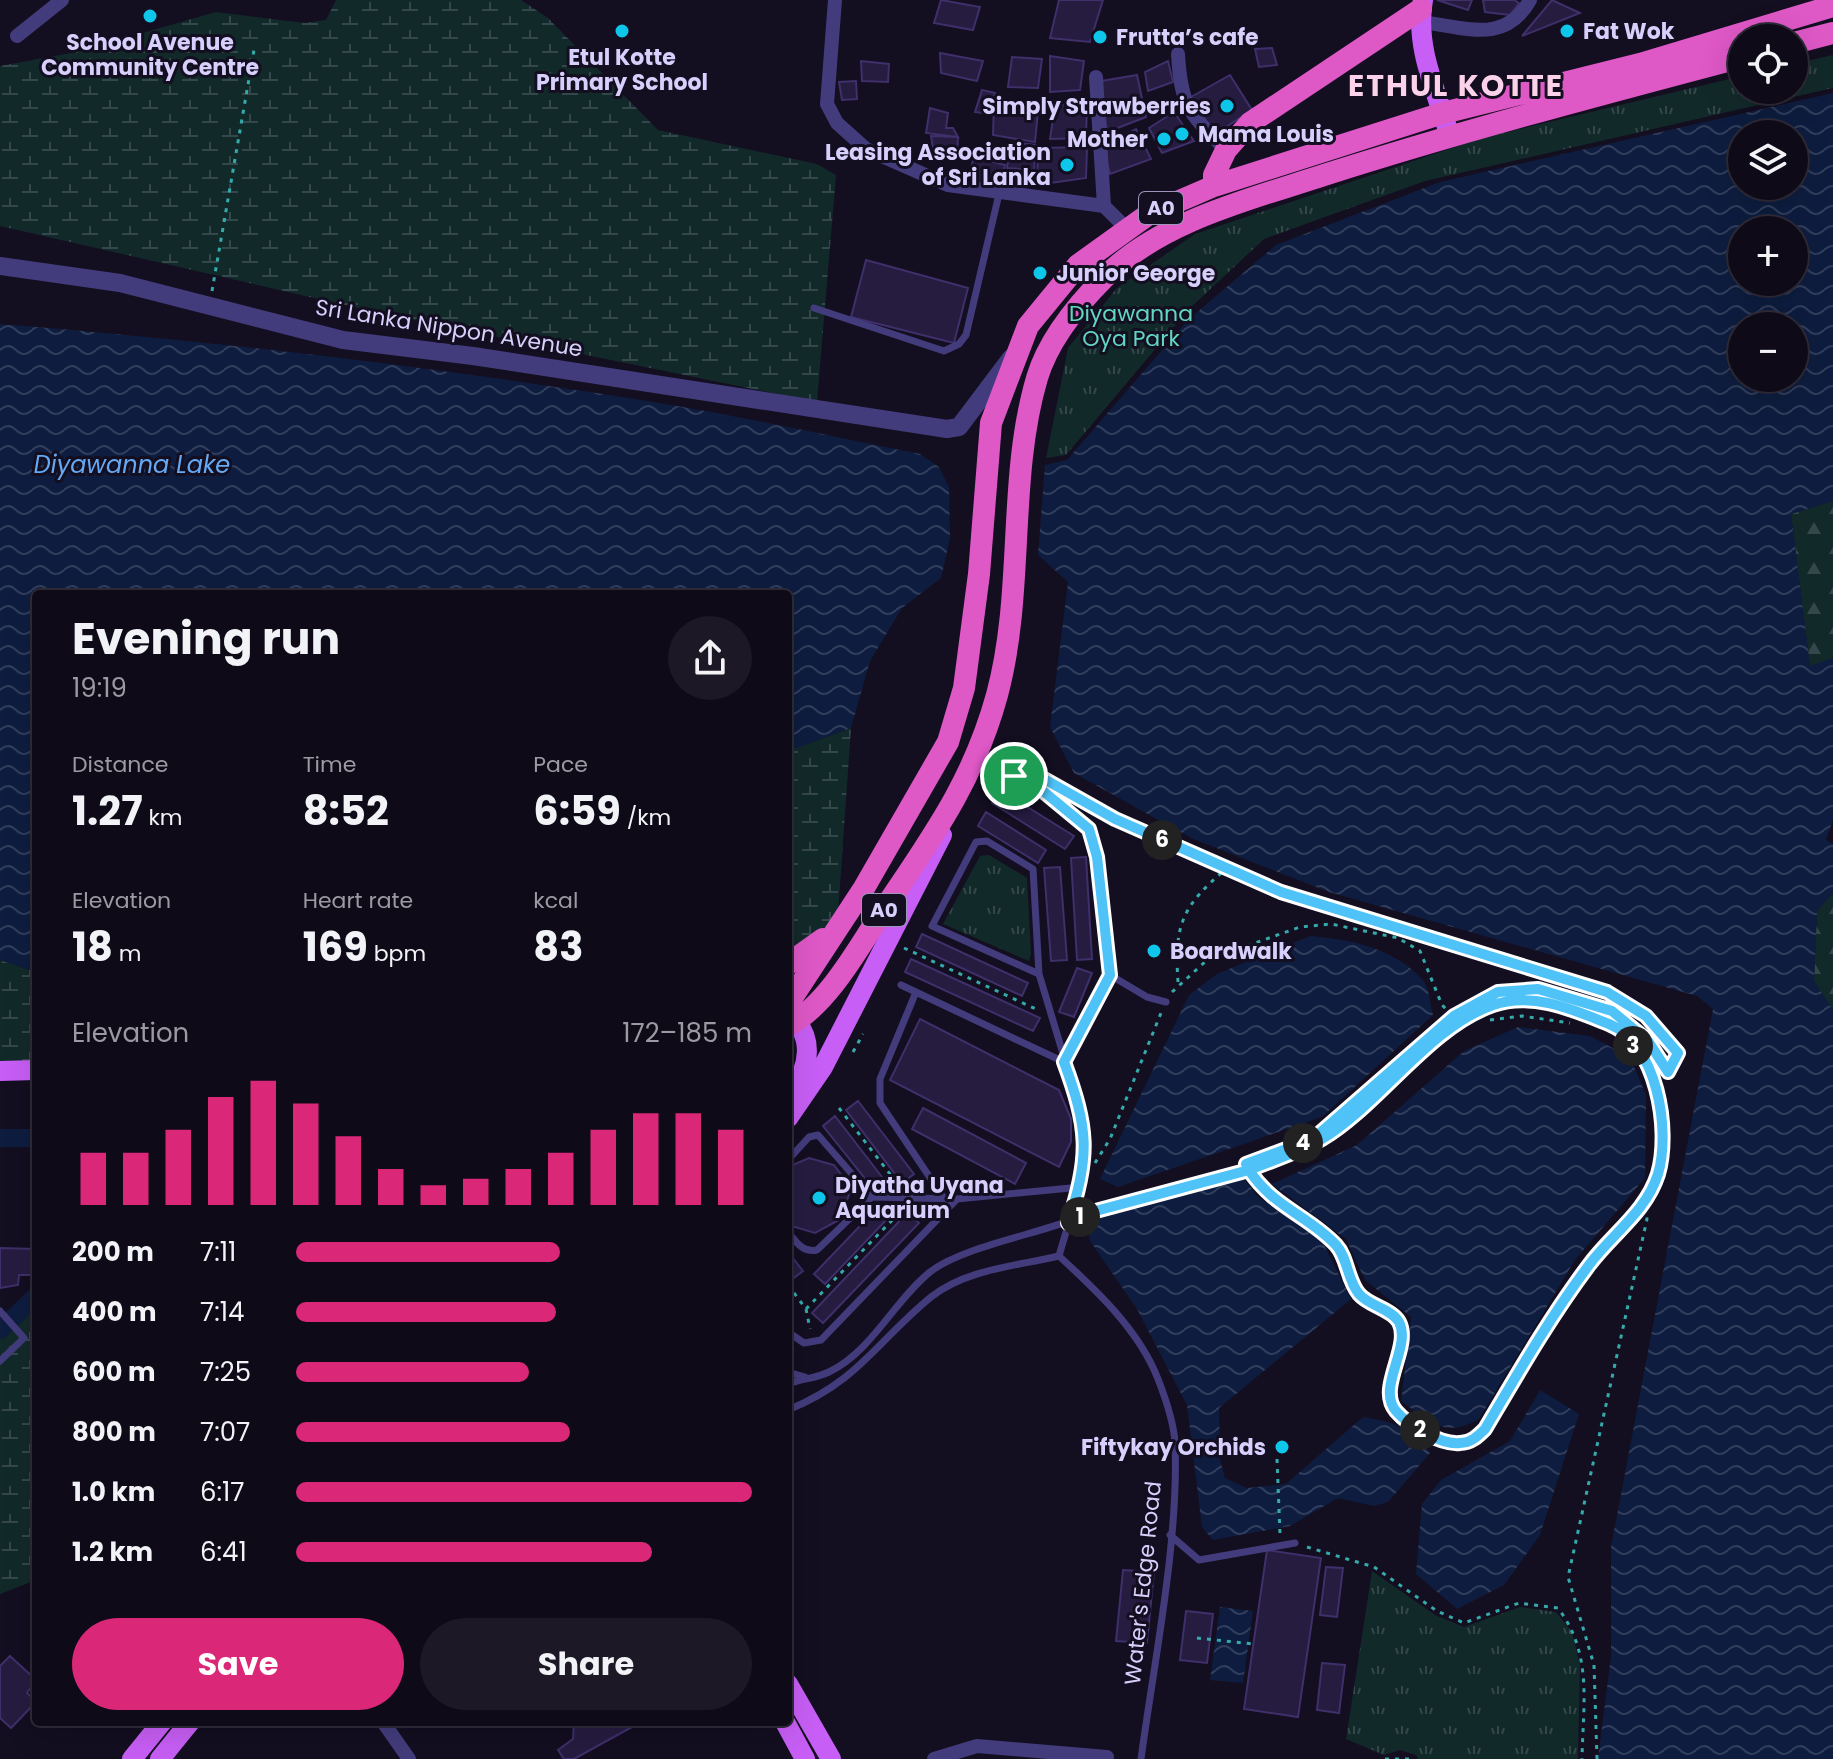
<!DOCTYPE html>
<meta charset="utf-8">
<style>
body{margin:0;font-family:Poppins,sans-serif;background:#1c1825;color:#f1f3f6;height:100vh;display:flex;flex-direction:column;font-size:30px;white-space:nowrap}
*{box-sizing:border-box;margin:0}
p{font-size:26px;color:#9b9aa2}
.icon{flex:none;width:44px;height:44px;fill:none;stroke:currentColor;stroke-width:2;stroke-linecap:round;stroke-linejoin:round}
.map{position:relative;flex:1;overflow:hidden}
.details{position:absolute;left:32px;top:590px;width:760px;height:1136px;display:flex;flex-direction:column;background:#0e0a18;border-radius:8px;box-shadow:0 8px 32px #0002,0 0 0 2px #2e2b37}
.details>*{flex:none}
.tools{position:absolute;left:1728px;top:24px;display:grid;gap:16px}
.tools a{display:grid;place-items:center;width:80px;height:80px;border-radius:50%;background:#0e0a18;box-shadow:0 8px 32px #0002,0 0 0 2px #2e2b37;font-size:40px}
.pin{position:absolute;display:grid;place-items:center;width:68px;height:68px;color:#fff;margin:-34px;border:4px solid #fff;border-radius:50%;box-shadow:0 2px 8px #0007}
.km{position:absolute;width:40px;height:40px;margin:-20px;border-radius:50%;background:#222;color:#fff;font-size:22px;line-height:40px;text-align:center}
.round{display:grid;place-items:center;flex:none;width:84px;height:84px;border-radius:42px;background:#1c1825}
.summary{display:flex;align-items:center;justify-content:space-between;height:136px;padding:0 40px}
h1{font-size:44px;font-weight:700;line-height:60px}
.stats{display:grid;grid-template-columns:repeat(3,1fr);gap:12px;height:136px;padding:8px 40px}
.stats div{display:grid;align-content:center}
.stats b{font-size:40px;font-weight:700}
.stats small{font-size:22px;font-weight:400}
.stats p{font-size:22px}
.chart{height:224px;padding:16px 40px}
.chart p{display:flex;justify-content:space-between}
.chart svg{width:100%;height:144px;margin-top:8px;stroke:#db2777;stroke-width:6}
.cta{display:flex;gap:16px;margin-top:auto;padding:16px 40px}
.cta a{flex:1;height:92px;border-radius:48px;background:#db2777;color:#fff;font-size:32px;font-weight:700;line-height:92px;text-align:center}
.cta a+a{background:#1c1825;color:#f1f3f6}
ul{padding:0 40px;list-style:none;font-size:26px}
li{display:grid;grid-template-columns:128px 96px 1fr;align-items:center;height:60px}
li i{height:20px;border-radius:10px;background:#db2777}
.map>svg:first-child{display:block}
.grass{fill:url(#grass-tufts)}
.forest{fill:url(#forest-firs)}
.wetland{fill:url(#wetland-marsh)}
.water{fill:url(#water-waves);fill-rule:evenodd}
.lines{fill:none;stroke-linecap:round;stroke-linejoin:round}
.canal{stroke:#0e1d3f;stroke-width:18}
.building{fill:#251c40;stroke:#3f2f6a;stroke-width:2}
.path{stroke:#35aaab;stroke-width:3;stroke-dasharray:4 6;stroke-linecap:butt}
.service{stroke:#433c7c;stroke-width:7}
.minor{stroke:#433c7c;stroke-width:14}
.tertiary{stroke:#433c7c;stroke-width:18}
.primary{stroke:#c75ef5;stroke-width:20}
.trunk{stroke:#de58c6;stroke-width:22}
.route-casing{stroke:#fff;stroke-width:16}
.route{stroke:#4fc3f7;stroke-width:10}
.poi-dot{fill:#0ec5ea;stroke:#130e20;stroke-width:3}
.labels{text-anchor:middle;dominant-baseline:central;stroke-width:6;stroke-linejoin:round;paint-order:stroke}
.shield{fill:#130e20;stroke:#9d96ba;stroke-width:2}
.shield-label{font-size:20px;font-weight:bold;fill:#d8d0fc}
.poi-label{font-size:22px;font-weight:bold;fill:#d8d0fc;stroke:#130e20;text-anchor:start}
.park-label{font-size:22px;fill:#61d7c2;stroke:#130e20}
.street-label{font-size:22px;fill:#d8d0fc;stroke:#130e20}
.water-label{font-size:24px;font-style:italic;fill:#65a9f5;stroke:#130e20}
.district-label{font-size:30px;font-weight:bold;letter-spacing:2px;fill:#fcd2ea;stroke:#130e20}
</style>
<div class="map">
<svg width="1833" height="1759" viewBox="0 0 1833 1759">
<defs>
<pattern id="grass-tufts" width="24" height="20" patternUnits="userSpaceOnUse" patternTransform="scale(2)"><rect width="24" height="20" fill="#12292a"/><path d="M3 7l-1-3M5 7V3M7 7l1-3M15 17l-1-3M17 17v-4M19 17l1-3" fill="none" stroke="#34474a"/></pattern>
<pattern id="forest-firs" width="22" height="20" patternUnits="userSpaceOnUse" patternTransform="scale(2)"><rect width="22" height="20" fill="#12292a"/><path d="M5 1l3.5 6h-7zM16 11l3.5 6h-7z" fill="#34474a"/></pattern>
<pattern id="wetland-marsh" width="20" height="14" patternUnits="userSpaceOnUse" patternTransform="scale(2)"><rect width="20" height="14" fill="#12292a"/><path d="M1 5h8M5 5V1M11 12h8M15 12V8" fill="none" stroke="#34474a"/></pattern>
<pattern id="water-waves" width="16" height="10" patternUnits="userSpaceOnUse" patternTransform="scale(2)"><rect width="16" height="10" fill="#0e1d3f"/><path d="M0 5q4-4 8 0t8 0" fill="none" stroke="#303d5c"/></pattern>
</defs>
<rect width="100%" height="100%" fill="#130e20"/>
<!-- grass -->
<path class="grass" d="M1833,55V88L1425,181L1264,239L1189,309L1066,455L1046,458L1068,348L1117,288L1195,234L1482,138L1742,76V90H1794V64Z
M989,855L1027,878L1031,954L1029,961L943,924L980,856Z
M1372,1571L1435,1615L1464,1627L1520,1607L1556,1612L1572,1632L1580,1665L1578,1759H1418L1416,1755L1400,1750L1384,1755L1346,1739Z"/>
<!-- forest -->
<path class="forest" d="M1833,501V658L1810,667L1791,514Z
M1833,893V1010L1814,981L1817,911Z"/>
<!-- wetland -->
<path class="wetland" d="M336,0H521L548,18L658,130L817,164L836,175L817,402L380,313L0,226V66L76,52L216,12L305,23L326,20Z
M851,728L837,928L788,964V751Z
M0,960L36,972V1070L0,1071Z
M36,1296V1580L0,1594V1330Z"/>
<!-- water -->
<path class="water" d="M1833,93V501L1791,514L1810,666L1833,658V820L1826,840L1833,844V893L1817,911L1814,981L1833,1010V1759H1598L1611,1656V1547L1713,1009L1697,996L1329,892L1191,838L1074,773L1050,727L1068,582L1038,555L1045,465L1067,460L1188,320L1276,245L1440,182ZM1794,134V186H1742V134ZM1742,230H1794V282H1742ZM1794,326V378H1742V326Z
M0,324C226,342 453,369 677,406C759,420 840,438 920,454L939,467L949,487L950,538L941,578L902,608L870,661L851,728L788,751V594H36V972L0,960Z
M1310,936C1349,939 1394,948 1422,979C1429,986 1430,1004 1433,1015L1322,1117L1118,1187L1100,1179L1189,995L1217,974Z
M1518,1027L1590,1036L1630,1057L1646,1095L1645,1178L1575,1260L1479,1419C1445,1439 1428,1421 1401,1401L1411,1317L1365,1280L1346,1239L1272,1184L1357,1145L1464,1051Z
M1244,1179L1259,1198L1322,1241L1351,1299L1219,1408L1220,1459L1225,1478L1247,1488L1286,1484L1363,1417C1389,1421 1417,1428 1430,1453L1388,1502L1374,1506L1338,1498L1290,1526L1213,1540L1202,1527L1187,1405L1137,1309L1090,1241L1087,1226L1092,1220Z
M1540,1390L1579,1414L1540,1535L1504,1585L1457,1609L1416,1574L1422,1504L1441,1480L1510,1441Z
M1220,1607L1253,1611L1243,1683L1210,1680Z"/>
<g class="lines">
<!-- canal -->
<path class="canal" d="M0,1138H36
M0,1330L36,1296"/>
</g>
<!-- building -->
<path class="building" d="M941,0L980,7L973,30L934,23Z
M1059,0H1103L1090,42L1050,38Z
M1437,0H1472L1468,10Z
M1483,0H1514L1519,3L1510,15L1485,12Z
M1552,0L1580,13L1522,36Z
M1272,48L1277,65L1259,67L1255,49Z
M940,53L983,61L977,81L941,73Z
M1050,56L1084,61L1080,90L1050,92Z
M1012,57L1042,59L1038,88L1008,87Z
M861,61L889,64L888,82L862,81Z
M1168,61L1173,82L1148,91L1145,72Z
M1137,75L1146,117L1107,132L1101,81Z
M1230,75L1252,110L1215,134L1191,97Z
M856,81L857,99L842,100L839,82Z
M982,90L995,93L988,114L975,112Z
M994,100L1038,111L1035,142L993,135Z
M1087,104L1086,138L1050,139L1055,105Z
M930,108L948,113L946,128H953L958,137L926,133Z
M1174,112L1194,141L1162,153L1149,128Z
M1136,129L1151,159L1110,174L1103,146Z
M931,136L958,137L957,158L934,154Z
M1010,142L1036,145L1034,170L1007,168Z
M1087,147L1086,178L1036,185L1039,148Z
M974,157L1005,165L1002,181L993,188L974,184L969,174Z
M866,260L968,288L954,343L851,317Z
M1000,790L1074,836L1065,849L992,803Z
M986,812L1046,850L1038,863L978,826Z
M1086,857L1092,959L1077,960L1071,858Z
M1060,867L1067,960L1051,961L1044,868Z
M922,934L1028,983L1022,996L916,947Z
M911,959L1040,1018L1033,1031L905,972Z
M1077,968L1092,973L1074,1017L1059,1012Z
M920,1019L1059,1090L1071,1119V1142L1059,1167L890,1080Z
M858,1101L914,1174L902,1183L846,1110Z
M923,1108L1026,1163L1015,1184L912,1129Z
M835,1116L882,1177L871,1186L823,1126Z
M809,1158L834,1165L846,1181L849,1195L839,1220L815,1233L788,1225V1167Z
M879,1206L890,1216L825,1284L814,1274Z
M908,1212L919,1223L823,1323L812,1313Z
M0,1248L36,1249V1275H19L18,1285L0,1288Z
M788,1252L803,1271L791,1280L788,1276Z
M1267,1550L1321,1558L1298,1717L1244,1709Z
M1326,1567L1343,1568L1337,1617L1320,1615Z
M1123,1570L1154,1572L1147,1643L1116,1641Z
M1186,1611L1213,1614L1207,1663L1180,1660Z
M10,1656L36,1680L27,1693L36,1702L11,1728L0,1718V1666Z
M1322,1663L1345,1665L1339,1713L1317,1710Z
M574,1722H641L574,1759H564L558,1750L573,1739Z"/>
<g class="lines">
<!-- path -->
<path class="path" d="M212,291L254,50
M1063,790L1115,819L1281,892L1607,992L1646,1016L1678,1053L1668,1072L1641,1035
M904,948L1038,1010
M1178,982C1174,925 1182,906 1226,869
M1172,992L1207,960L1300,927L1331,924L1398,938L1420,951L1442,1005L1452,1015
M1490,1020L1522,1016L1570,1023
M853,1052L863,1034
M839,1108L900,1187
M1095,1163L1110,1139L1161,1013
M1257,1181C1281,1211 1316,1222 1337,1246C1345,1256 1345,1274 1352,1285C1363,1302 1382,1305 1396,1318C1429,1349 1335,1398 1448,1441C1464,1447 1474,1439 1485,1429C1507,1392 1527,1353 1551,1318C1564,1298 1578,1277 1594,1259C1641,1205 1668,1189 1661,1111C1659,1091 1654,1069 1641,1054
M788,1285L806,1309L810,1329
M806,1309L901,1211
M1277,1459L1280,1535
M1307,1547L1374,1567L1437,1611L1464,1623L1519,1603L1558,1608C1593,1654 1583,1704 1582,1759
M1197,1638L1253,1644
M1385,1759H1414
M1597,1759L1594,1665L1568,1577L1647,1219L1644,1204"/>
<!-- service -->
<path class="service" d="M814,308L944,351L959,344L966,335L999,194
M1014,776L1043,791L1089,829L1097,857L1110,975L1064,1061
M1039,974L932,926L976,842L987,841L1033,869L1039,974L1082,1117C1091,1166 1072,1209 1059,1256C1096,1290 1139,1330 1158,1379C1165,1397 1174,1424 1175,1443C1179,1541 1154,1662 1141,1759
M1110,975L1147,997L1166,1002
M901,985L1064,1062
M916,992L880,1079V1103L945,1200
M788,1160L809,1137L818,1135L872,1197L957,1199L1081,1187
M788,1232C796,1242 803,1253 817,1250L872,1197
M0,1311L24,1338L0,1361
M788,1332L804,1343L821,1340L957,1199
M788,1372L805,1377
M788,1384C801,1379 817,1378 829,1372C872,1351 894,1301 930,1272C964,1245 1048,1233 1092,1212L1249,1170L1322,1139L1443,1035L1488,1006L1503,1001L1556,1003L1616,1027L1634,1047
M788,1410C859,1381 876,1342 931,1297C966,1269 1017,1266 1059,1256
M1170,1535L1199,1560L1295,1543"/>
<!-- minor -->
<path class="minor" d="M835,0L827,104L837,123L866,149L948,185L1104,206L1126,228
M1421,22C1465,27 1505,45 1530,0
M17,36L62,0
M1178,54C1181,107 1189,113 1226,150
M1096,77L1104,206
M383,1722L409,1759
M934,1759L977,1746L1107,1757"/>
<!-- tertiary -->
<path class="tertiary" d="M0,266L120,283L343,340L473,356L947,429L959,427L1011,358"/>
<!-- primary -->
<path class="primary" d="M1423,0C1415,44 1434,86 1447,127
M788,1014C816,1036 809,1066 792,1094
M0,1071L36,1070
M788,1118L823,1067L942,835
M788,1684L831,1759
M785,1722L805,1759
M132,1759L162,1722
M160,1759L190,1722"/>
<!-- trunk -->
<path class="trunk" d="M1794,43L1833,33
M1214,186V175L1226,150L1250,123L1421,9
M788,964L823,939
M788,1004L864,888L948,742L964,688L979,574L991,423L1028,326L1078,265L1149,214L1214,186L1443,113L1640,64L1833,6
M788,1025C825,1008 858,949 880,915C930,840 973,783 997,695C1025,591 1007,480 1037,378C1048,341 1078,304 1105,277C1160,221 1251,199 1324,175C1462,131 1602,94 1742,57"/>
</g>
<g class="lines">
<!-- route casing -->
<g class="route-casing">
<path id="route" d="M1014,776L1043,791L1089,829L1097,857L1110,975L1064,1062C1088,1127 1091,1156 1068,1223L1092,1212L1249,1170C1273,1207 1309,1216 1336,1245C1348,1258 1347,1280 1359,1294C1369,1306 1392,1309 1399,1322C1412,1347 1376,1388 1396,1411C1408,1425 1440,1445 1460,1443C1471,1443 1478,1436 1485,1429C1518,1373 1550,1317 1589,1265C1612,1234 1646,1212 1658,1174C1671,1130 1657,1043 1609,1024C1574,1010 1532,991 1493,1005C1429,1027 1379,1105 1322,1139C1300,1152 1273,1160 1249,1170L1246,1164L1313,1139L1454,1016L1498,992L1538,989L1612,1011L1648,1041L1668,1072L1678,1053L1646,1016L1607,992L1281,892L1115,819L1021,766L1014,776"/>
</g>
<!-- route -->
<use href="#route" class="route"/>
</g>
<!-- markers -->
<g class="poi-dot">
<circle cx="150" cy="16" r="8"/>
<circle cx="622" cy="31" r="8"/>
<circle cx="1567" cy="31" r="8"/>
<circle cx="1100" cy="37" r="8"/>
<circle cx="1227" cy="106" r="8"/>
<circle cx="1182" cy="134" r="8"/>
<circle cx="1164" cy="139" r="8"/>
<circle cx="1067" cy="165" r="8"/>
<circle cx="1040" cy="273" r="8"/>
<circle cx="1154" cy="951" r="8"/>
<circle cx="819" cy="1198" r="8"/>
<circle cx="1282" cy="1447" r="8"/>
</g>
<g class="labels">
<!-- shield labels -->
<g class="shield">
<rect x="1139" y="192" width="44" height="32" rx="6"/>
<rect x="862" y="894" width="44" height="32" rx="6"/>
</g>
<g class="shield-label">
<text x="1161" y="208">A0</text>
<text x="884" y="910">A0</text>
</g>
<!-- poi labels -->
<g class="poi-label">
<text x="1583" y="31">Fat Wok</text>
<text x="1116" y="37">Frutta’s cafe</text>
<text x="150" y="42" text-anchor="middle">School Avenue<tspan x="150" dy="25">Community Centre</tspan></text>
<text x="622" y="57" text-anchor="middle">Etul Kotte<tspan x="622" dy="25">Primary School</tspan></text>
<text x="1211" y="106" text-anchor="end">Simply Strawberries</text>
<text x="1198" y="134">Mama Louis</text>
<text x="1148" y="139" text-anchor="end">Mother</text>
<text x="1051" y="152" text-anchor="end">Leasing Association<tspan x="1051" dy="25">of Sri Lanka</tspan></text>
<text x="1056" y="273">Junior George</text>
<text x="1170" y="951">Boardwalk</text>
<text x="835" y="1185">Diyatha Uyana<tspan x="835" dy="25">Aquarium</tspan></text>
<text x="1266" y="1447" text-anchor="end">Fiftykay Orchids</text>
</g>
<!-- park labels -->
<g class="park-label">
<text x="1131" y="313">Diyawanna<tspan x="1131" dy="25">Oya Park</tspan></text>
</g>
<!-- street labels -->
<g class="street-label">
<text transform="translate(449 328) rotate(9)">Sri Lanka Nippon Avenue</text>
<text transform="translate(1143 1583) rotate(-84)">Water's Edge Road</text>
</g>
<!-- water labels -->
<g class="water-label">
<text x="132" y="464">Diyawanna Lake</text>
</g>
<!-- district labels -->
<g class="district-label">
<text x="1456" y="85">ETHUL KOTTE</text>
</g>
</g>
</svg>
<div class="tools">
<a><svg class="icon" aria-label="locate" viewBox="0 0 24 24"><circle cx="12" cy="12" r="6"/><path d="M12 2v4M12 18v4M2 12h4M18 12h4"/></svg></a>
<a><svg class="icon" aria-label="layers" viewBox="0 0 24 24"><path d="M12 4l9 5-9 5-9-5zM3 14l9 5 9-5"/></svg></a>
<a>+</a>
<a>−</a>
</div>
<div class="pin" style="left:1014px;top:776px;background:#1e9e55"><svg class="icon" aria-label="arrive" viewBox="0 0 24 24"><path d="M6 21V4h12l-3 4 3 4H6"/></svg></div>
<b class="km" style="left:1080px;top:1217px">1</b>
<b class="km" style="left:1420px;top:1430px">2</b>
<b class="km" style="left:1633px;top:1046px">3</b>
<b class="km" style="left:1303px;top:1143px">4</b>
<b class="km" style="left:1162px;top:840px">6</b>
<section class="details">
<div class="summary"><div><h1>Evening run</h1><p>19:19</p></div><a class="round"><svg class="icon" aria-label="share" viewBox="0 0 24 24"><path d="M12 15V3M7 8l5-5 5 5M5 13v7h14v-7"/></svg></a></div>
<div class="stats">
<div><p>Distance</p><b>1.27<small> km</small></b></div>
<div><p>Time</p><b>8:52</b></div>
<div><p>Pace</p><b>6:59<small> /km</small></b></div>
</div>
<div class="stats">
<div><p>Elevation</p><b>18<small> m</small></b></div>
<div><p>Heart rate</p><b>169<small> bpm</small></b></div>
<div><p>kcal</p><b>83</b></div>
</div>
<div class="chart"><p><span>Elevation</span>172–185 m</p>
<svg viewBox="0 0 160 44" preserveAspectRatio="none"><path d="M5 44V28M15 44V28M25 44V21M35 44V11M45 44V6M55 44V13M65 44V23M75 44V33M85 44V38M95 44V36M105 44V33M115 44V28M125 44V21M135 44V16M145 44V16M155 44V21"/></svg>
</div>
<ul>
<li><b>200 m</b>7:11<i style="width:58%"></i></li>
<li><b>400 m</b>7:14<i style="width:57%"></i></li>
<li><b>600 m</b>7:25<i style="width:51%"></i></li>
<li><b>800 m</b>7:07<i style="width:60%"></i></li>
<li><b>1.0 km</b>6:17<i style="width:100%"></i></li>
<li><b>1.2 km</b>6:41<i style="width:78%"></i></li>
</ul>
<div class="cta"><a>Save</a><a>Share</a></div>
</section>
</div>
